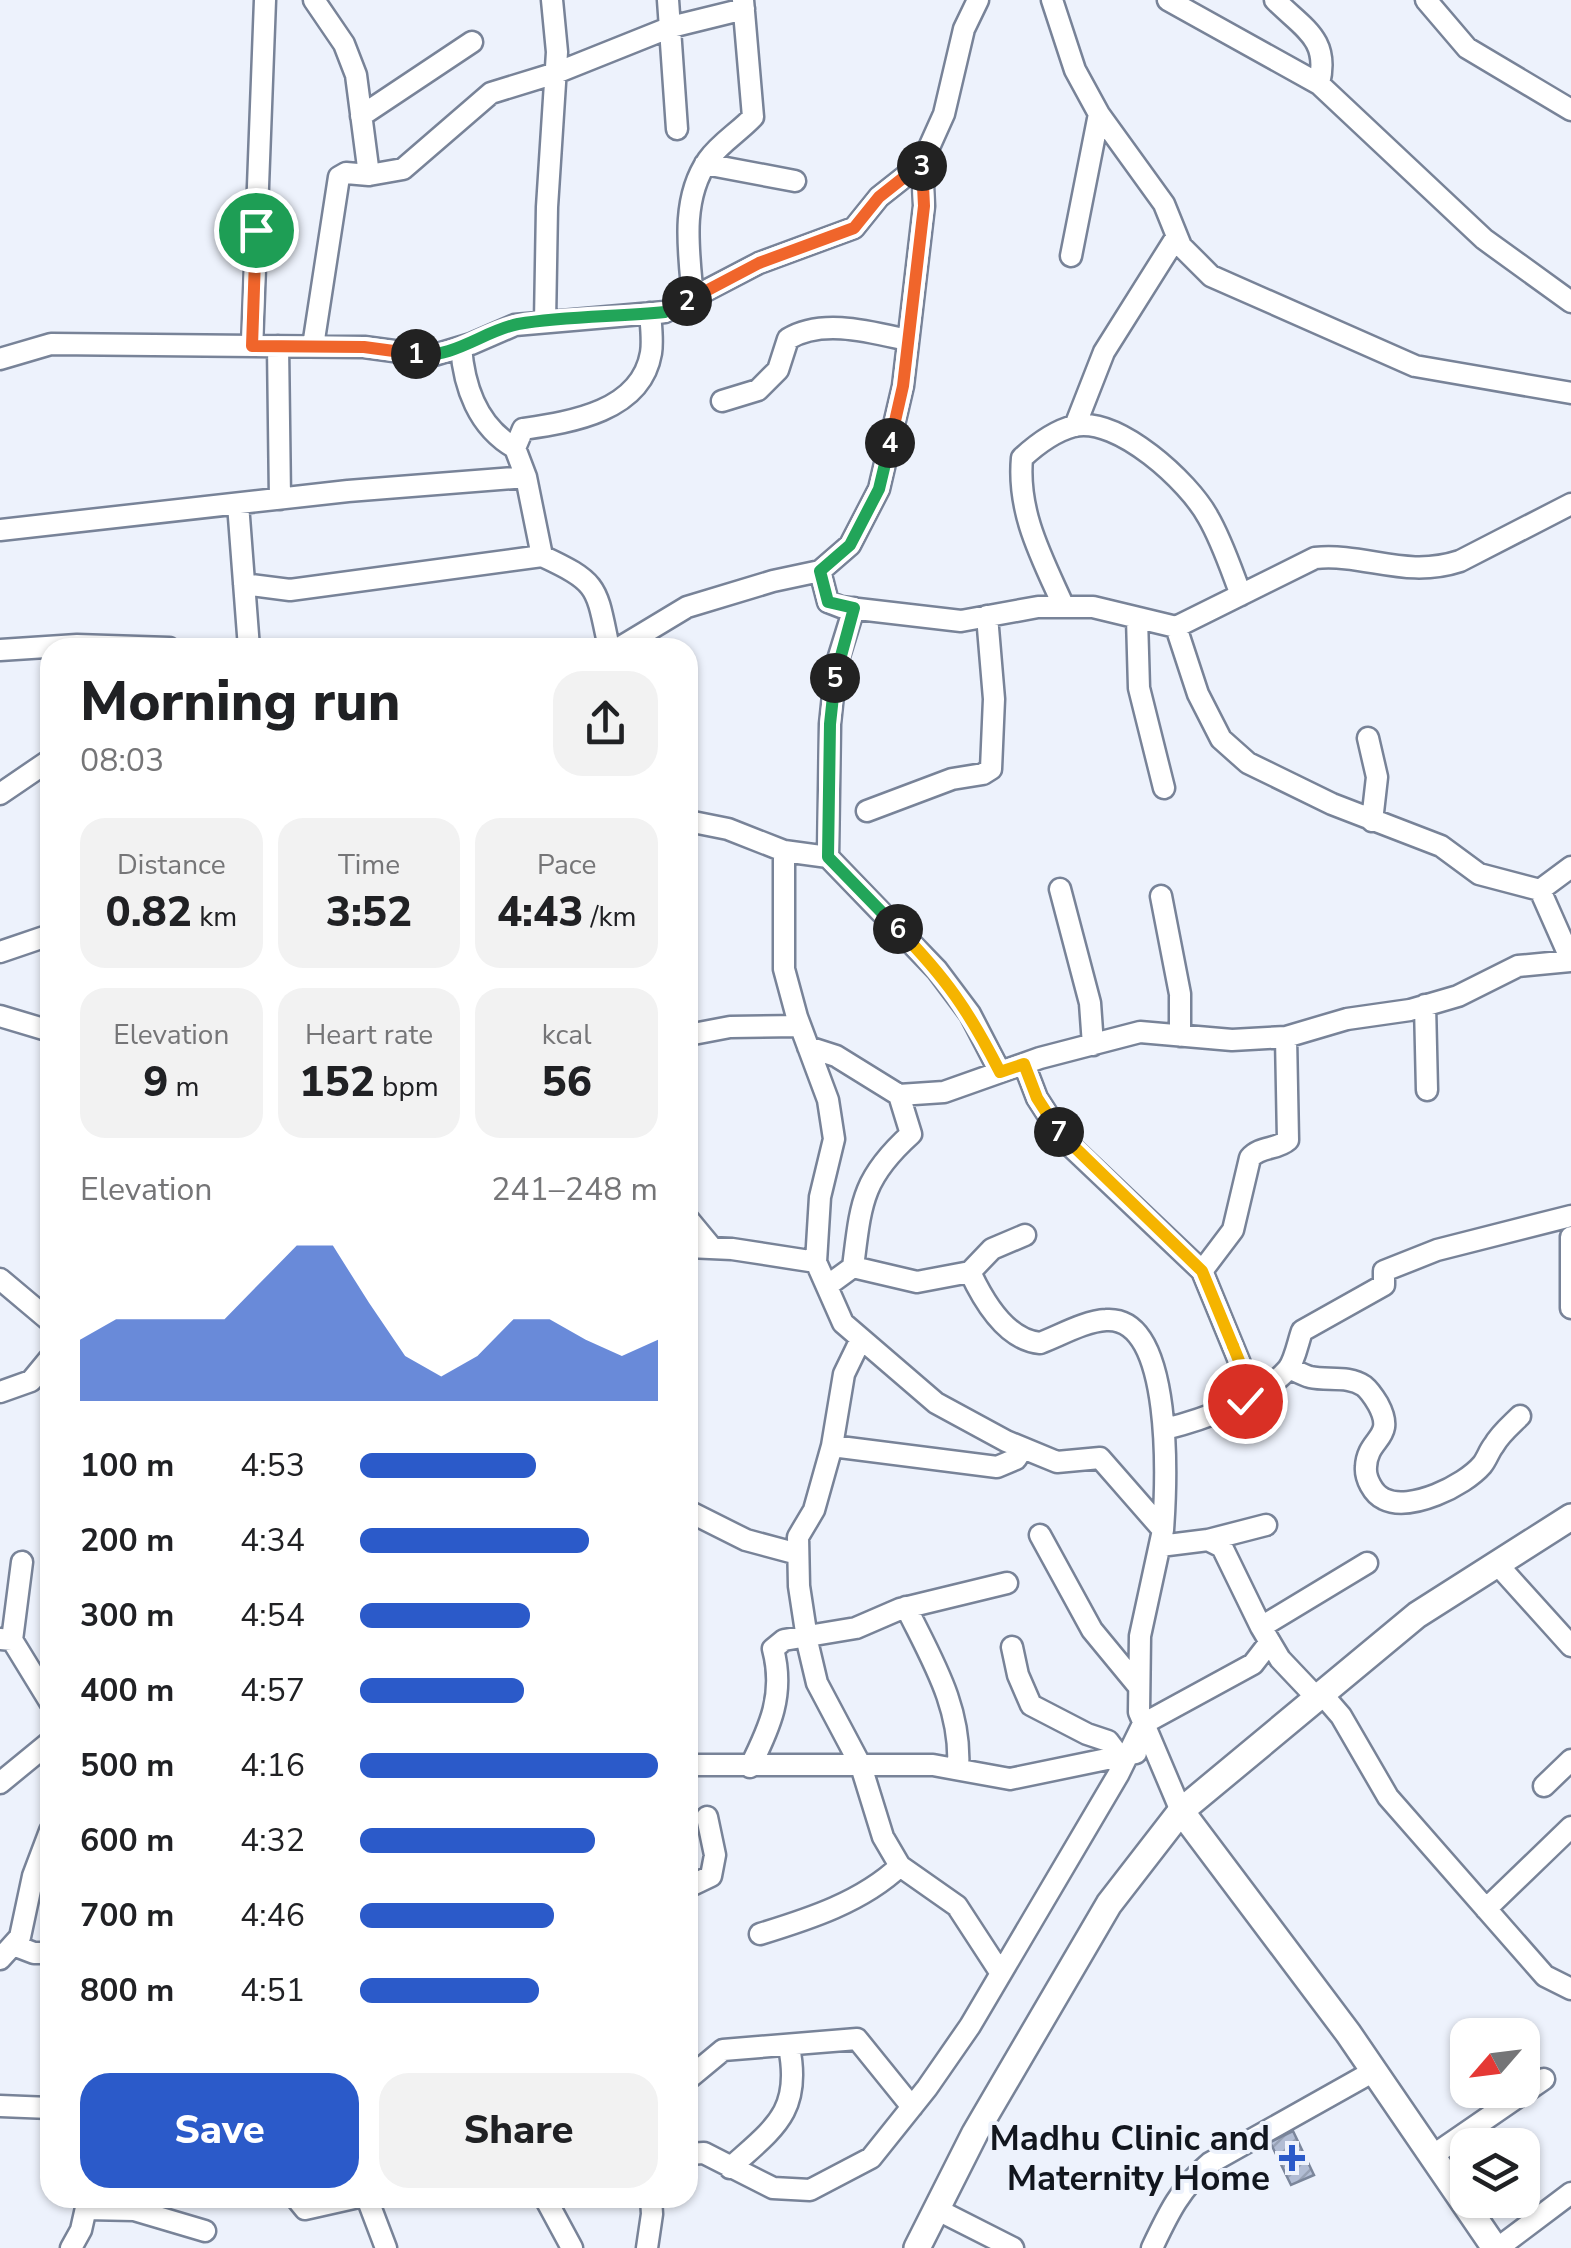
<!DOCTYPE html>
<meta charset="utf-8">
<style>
body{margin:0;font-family:"Nunito Sans",sans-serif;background:#f2f2f2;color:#202124;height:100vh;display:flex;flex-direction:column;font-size:38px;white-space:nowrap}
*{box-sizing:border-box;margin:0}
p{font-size:32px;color:#757577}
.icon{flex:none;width:55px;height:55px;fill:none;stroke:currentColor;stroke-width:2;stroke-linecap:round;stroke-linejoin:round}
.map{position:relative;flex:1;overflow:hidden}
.sheet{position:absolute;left:40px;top:638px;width:658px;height:1570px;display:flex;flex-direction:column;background:#fff;border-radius:30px;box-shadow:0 2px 8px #0004}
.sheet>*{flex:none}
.needle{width:65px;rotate:242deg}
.controls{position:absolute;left:1450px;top:2018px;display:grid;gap:20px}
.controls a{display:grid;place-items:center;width:90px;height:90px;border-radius:20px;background:#fff;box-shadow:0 2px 8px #0004;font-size:50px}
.pin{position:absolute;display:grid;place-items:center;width:85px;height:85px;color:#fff;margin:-42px;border:5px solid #fff;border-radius:50%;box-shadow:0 2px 10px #0007}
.km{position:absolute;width:50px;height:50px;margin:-25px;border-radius:50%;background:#222;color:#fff;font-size:28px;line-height:50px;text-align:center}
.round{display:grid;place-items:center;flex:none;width:105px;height:105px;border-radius:30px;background:#f2f2f2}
.overview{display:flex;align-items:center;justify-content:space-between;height:170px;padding:0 40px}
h1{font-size:55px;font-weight:800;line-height:75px}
.metrics{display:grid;grid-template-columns:repeat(3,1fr);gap:15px;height:170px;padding:10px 40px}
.metrics div{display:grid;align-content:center;border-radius:25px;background:#f2f2f2;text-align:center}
.metrics b{font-size:42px;font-weight:800}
.metrics small{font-size:28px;font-weight:400}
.metrics p{font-size:28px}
.chart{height:280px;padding:20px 40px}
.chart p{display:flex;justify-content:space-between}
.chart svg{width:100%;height:180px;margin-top:10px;fill:#2b5ac9;opacity:.7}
.cta{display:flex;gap:20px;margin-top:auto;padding:20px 40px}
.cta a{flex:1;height:115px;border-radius:30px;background:#2b5ac9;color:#fff;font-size:40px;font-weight:800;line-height:115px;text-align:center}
.cta a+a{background:#f2f2f2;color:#202124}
ul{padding:0 40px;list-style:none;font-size:32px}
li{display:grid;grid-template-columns:160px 120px 1fr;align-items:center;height:75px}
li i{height:25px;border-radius:12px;background:#2b5ac9}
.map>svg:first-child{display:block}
.building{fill:url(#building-hatch);stroke:#7b869b;stroke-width:2.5}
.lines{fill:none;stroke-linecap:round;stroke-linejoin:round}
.minor-casing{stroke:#788398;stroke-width:25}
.major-casing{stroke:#788398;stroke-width:30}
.minor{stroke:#fff;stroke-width:20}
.major{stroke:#fff;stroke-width:25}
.split-1-casing{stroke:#fff;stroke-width:20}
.split-2-casing{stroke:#fff;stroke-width:20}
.split-3-casing{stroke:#fff;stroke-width:20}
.split-4-casing{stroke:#fff;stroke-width:20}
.split-5-casing{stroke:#fff;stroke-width:20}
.split-6-casing{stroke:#fff;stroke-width:20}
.split-7-casing{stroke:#fff;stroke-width:20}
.split-8-casing{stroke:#fff;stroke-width:20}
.split-9-casing{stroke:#fff;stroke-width:20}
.split-1{stroke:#f0652b;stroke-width:12}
.split-2{stroke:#22a559;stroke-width:12}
.split-3{stroke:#f0652b;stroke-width:12}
.split-4{stroke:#f0652b;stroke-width:12}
.split-5{stroke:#22a559;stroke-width:12}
.split-6{stroke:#22a559;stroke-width:12}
.split-7{stroke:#f5b400;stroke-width:12}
.split-8{stroke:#f5b400;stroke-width:12}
.split-9{stroke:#f5b400;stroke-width:12}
.poi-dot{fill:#2b5ac9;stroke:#edf2fc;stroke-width:4}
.labels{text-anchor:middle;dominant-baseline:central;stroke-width:8;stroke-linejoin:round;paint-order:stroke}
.poi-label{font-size:35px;font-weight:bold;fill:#12161e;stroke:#edf2fc;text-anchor:end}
</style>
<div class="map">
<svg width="1571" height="2248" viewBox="0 0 1571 2248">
<defs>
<pattern id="building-hatch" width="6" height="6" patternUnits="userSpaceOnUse" patternTransform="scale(2.5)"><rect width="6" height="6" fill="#b2bdd4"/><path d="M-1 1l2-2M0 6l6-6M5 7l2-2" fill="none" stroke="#98a2b6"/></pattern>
</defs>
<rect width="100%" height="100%" fill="#edf2fc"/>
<!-- building -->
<path class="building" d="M1293,2131L1314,2175L1291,2185L1270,2142Z"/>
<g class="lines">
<!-- minor casing -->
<g class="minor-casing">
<path id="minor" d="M314,0L344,44L356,75L369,175
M668,0L677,129
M1052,0L1075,70L1099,114L1164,204L1181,246L1211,276L1415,366L1571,393
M1168,0L1319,84L1484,239L1571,302
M1275,0C1304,29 1330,39 1319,84
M1426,0L1467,48L1571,110
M361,116L472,42
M705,164L795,181
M1071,256L1099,114
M693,298C689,253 680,200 708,160C720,143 739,132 753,117L743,0
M545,322L547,207L557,52L552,0
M252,346L265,0
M278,346L280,499
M313,346L339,177L346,173L369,175L403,169L491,93L556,73L671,27L744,9
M461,347C464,387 478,427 515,448L526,477L542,556C600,583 596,587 609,648
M0,359L51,344L364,347L431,356L471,344L515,325L665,312L759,263L854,228L879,197L922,163L944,114L964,29L978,0
M722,401L758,390L778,370L788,339C822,318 871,332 907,340
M1075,426L1104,352L1177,236
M515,448L523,429C570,422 641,412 651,353C653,341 651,326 650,313
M238,504L249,648
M0,530L348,491L526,477
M820,571L828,602L841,607L961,621L1038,607H1093L1176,627L1315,558C1366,553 1405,579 1460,561L1571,504
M244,584L290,590L542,556
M1064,607C1042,558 1017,513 1022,458C1036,445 1055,431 1074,426C1118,416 1189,482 1208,517C1222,541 1231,569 1241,595
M1137,618L1139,688L1164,788
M1176,627L1198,694L1221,739L1248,763L1332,804L1441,846L1479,874L1540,890L1571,867
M619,648L687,607L773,581L820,571L850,545L879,489L903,386L924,206L922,163
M0,650L77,645L169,648
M1368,738L1377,777L1372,821
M0,794L50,760
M867,811L952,779L983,774L991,769L994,699L987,616
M688,821L728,829L784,851L828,857L937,970L970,1014L1000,1072
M784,851V969L797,1017L828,1100L834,1139L820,1197L816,1262L843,1323L936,1403L1006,1441L1057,1462L1100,1458L1163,1530L1140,1636L1139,1712L1181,1811
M828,857L830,724L836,666L854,608
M1060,889L1090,1003L1093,1045
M1540,890L1571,960
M1161,896L1180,994V1036
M0,952L50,935
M1425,1005L1427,1090
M0,1016L50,1031
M688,1035L730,1027L800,1026
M808,1047L836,1056L899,1095L944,1092L1040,1058L1140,1032L1232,1040L1286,1037L1347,1019L1410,1010L1458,996L1518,966L1571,961
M1024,1064L1037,1098L1064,1140L1202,1271L1253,1395
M688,1219L712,1248
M688,1247L732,1249L816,1262
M853,1267L917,1282L970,1272L992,1249L1025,1235
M1202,1271L1233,1230L1250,1158C1260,1146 1277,1150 1288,1140L1286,1037
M970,1272C983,1300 1006,1340 1040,1343C1059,1336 1085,1321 1106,1320C1175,1315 1166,1488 1163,1530
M0,1279L50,1321
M827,1286L853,1267C861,1204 861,1179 911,1134L899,1095
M1571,1308V1237
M861,1339L844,1374L832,1446L814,1510L798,1537L799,1586L808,1645L817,1683L861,1766L883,1837L900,1866L957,1906L1000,1972
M1289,1368C1296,1371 1303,1375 1310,1377C1328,1381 1348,1375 1364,1386C1369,1390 1375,1399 1378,1404C1397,1439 1367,1437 1366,1467C1365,1478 1373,1494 1384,1499C1410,1512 1464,1486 1482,1465C1487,1459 1489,1451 1494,1445C1500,1434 1511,1425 1520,1416
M0,1392L31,1381L50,1358
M1165,1429C1202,1420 1262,1399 1288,1369C1295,1360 1298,1342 1302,1331L1384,1285V1271L1437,1250L1571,1216
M832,1446L997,1467L1016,1459L1023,1448
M688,1511L746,1540L798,1554
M1040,1535L1092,1630L1139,1687
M1208,1540L1266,1525
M1160,1546L1208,1540L1222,1547L1261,1627L1280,1659L1317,1698
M1498,1565L1571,1646
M906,1607C932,1660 962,1708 958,1769
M1261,1627L1367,1563
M0,1639L12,1640L50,1702
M12,1640L22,1562
M1012,1647L1018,1675L1031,1705L1087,1734L1108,1741L1120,1757
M1322,1694L1341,1716L1388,1797L1545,1976L1571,1989
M688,1765H933L1010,1779L1136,1753
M750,1767C770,1727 785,1694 773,1649L784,1640L856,1628L900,1609L1007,1583
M0,1783L50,1742
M1544,1786L1571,1760
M688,1887L711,1876L715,1855L707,1817
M1486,1909L1571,1827
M760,1934C809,1919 862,1902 900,1866
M13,1945L34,1953H50
M0,1959L20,1937L33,1876L50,1831
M688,2079L723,2050L857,2039L912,2107
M0,2106L50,2108
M688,2154L704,2153L773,2188L810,2190L871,2158L927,2088L970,2026L1118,1775L1143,1724L1253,1664L1270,1642
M1432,2156L1544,2079
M730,2168C774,2128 802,2112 789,2047
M296,2198L305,2209L354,2198
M367,2198L386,2248
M545,2198L572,2248
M86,2209L134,2210L205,2231
M936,2209L1013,2248
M71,2248L81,2230L88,2199
M647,2248L652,2214L651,2198
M1152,2248C1168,2214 1181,2187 1210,2163L1374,2071
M1498,2248L1571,2193"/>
</g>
<!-- major casing -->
<g class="major-casing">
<path id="major" d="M1181,1811L1348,2033L1495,2248
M917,2248L975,2133L1109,1904L1181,1811L1417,1615L1571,1517"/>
</g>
<!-- minor -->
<use href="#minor" class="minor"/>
<!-- major -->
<use href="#major" class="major"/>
</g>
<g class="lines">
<!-- split-1 casing -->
<g class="split-1-casing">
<path id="split-1" d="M256,230L252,346L364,347L416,354"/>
</g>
<!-- split-2 casing -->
<g class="split-2-casing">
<path id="split-2" d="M416,354C454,359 483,331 518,324C566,316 617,317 665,312L687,301"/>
</g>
<!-- split-3 casing -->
<g class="split-3-casing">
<path id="split-3" d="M687,301L759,263L854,228L879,197L922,163V166"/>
</g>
<!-- split-4 casing -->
<g class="split-4-casing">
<path id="split-4" d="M890,443L903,386L924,206L922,166"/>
</g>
<!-- split-5 casing -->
<g class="split-5-casing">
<path id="split-5" d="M835,678L854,608L828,602L820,571L850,545L879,489L890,443"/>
</g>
<!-- split-6 casing -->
<g class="split-6-casing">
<path id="split-6" d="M835,678L830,724L828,857L898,929"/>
</g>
<!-- split-7 casing -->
<g class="split-7-casing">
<path id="split-7" d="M898,929C946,978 969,1011 1000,1072L1024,1064L1037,1098L1059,1132"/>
</g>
<!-- split-8 casing -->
<g class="split-8-casing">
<path id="split-8" d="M1059,1132L1202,1271L1233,1346"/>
</g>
<!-- split-9 casing -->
<g class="split-9-casing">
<path id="split-9" d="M1233,1346L1253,1395L1245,1401"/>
</g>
<!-- split-1 -->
<use href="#split-1" class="split-1"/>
<!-- split-2 -->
<use href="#split-2" class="split-2"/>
<!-- split-3 -->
<use href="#split-3" class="split-3"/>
<!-- split-4 -->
<use href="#split-4" class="split-4"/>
<!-- split-5 -->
<use href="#split-5" class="split-5"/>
<!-- split-6 -->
<use href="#split-6" class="split-6"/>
<!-- split-7 -->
<use href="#split-7" class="split-7"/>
<!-- split-8 -->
<use href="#split-8" class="split-8"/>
<!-- split-9 -->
<use href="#split-9" class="split-9"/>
</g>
<!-- markers -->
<path class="poi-dot" d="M1287 2143h10v10h10v10h-10v10h-10v-10h-10v-10h10z"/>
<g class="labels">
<!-- poi labels -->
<g class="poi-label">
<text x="1270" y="2138">Madhu Clinic and<tspan x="1270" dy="40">Maternity Home</tspan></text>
</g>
</g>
</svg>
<div class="controls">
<a><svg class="needle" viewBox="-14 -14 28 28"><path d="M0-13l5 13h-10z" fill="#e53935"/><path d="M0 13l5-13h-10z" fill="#757577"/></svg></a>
<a><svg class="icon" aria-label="layers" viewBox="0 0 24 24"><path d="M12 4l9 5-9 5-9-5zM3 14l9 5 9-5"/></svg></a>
</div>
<div class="pin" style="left:256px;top:230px;background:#1e9e55"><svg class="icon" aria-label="arrive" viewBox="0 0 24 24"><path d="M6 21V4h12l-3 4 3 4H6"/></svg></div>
<div class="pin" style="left:1245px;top:1401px;background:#d93025"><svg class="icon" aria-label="check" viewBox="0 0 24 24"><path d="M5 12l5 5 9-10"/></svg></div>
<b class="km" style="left:416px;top:354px">1</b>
<b class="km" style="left:687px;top:301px">2</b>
<b class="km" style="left:922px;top:166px">3</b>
<b class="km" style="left:890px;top:443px">4</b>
<b class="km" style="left:835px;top:678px">5</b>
<b class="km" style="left:898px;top:929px">6</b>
<b class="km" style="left:1059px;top:1132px">7</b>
<section class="sheet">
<div class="overview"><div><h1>Morning run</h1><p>08:03</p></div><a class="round"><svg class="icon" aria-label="share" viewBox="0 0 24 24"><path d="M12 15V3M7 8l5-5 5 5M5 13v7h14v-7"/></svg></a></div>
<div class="metrics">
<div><p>Distance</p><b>0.82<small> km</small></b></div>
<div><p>Time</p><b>3:52</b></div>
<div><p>Pace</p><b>4:43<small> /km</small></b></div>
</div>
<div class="metrics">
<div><p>Elevation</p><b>9<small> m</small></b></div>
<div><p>Heart rate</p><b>152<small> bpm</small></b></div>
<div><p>kcal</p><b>56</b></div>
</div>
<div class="chart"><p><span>Elevation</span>241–248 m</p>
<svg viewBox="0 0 160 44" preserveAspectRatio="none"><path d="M0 44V29L10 24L20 24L30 24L40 24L50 15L60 6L70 6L80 20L90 33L100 38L110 33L120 24L130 24L140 29L150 33L160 29V44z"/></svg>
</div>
<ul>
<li><b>100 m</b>4:53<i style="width:59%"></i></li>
<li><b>200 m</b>4:34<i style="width:77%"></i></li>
<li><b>300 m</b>4:54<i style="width:57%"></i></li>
<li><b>400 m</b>4:57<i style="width:55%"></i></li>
<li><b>500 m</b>4:16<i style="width:100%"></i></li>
<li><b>600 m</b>4:32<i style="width:79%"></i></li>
<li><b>700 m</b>4:46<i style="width:65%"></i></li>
<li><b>800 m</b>4:51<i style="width:60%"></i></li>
</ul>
<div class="cta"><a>Save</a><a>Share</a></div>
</section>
</div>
